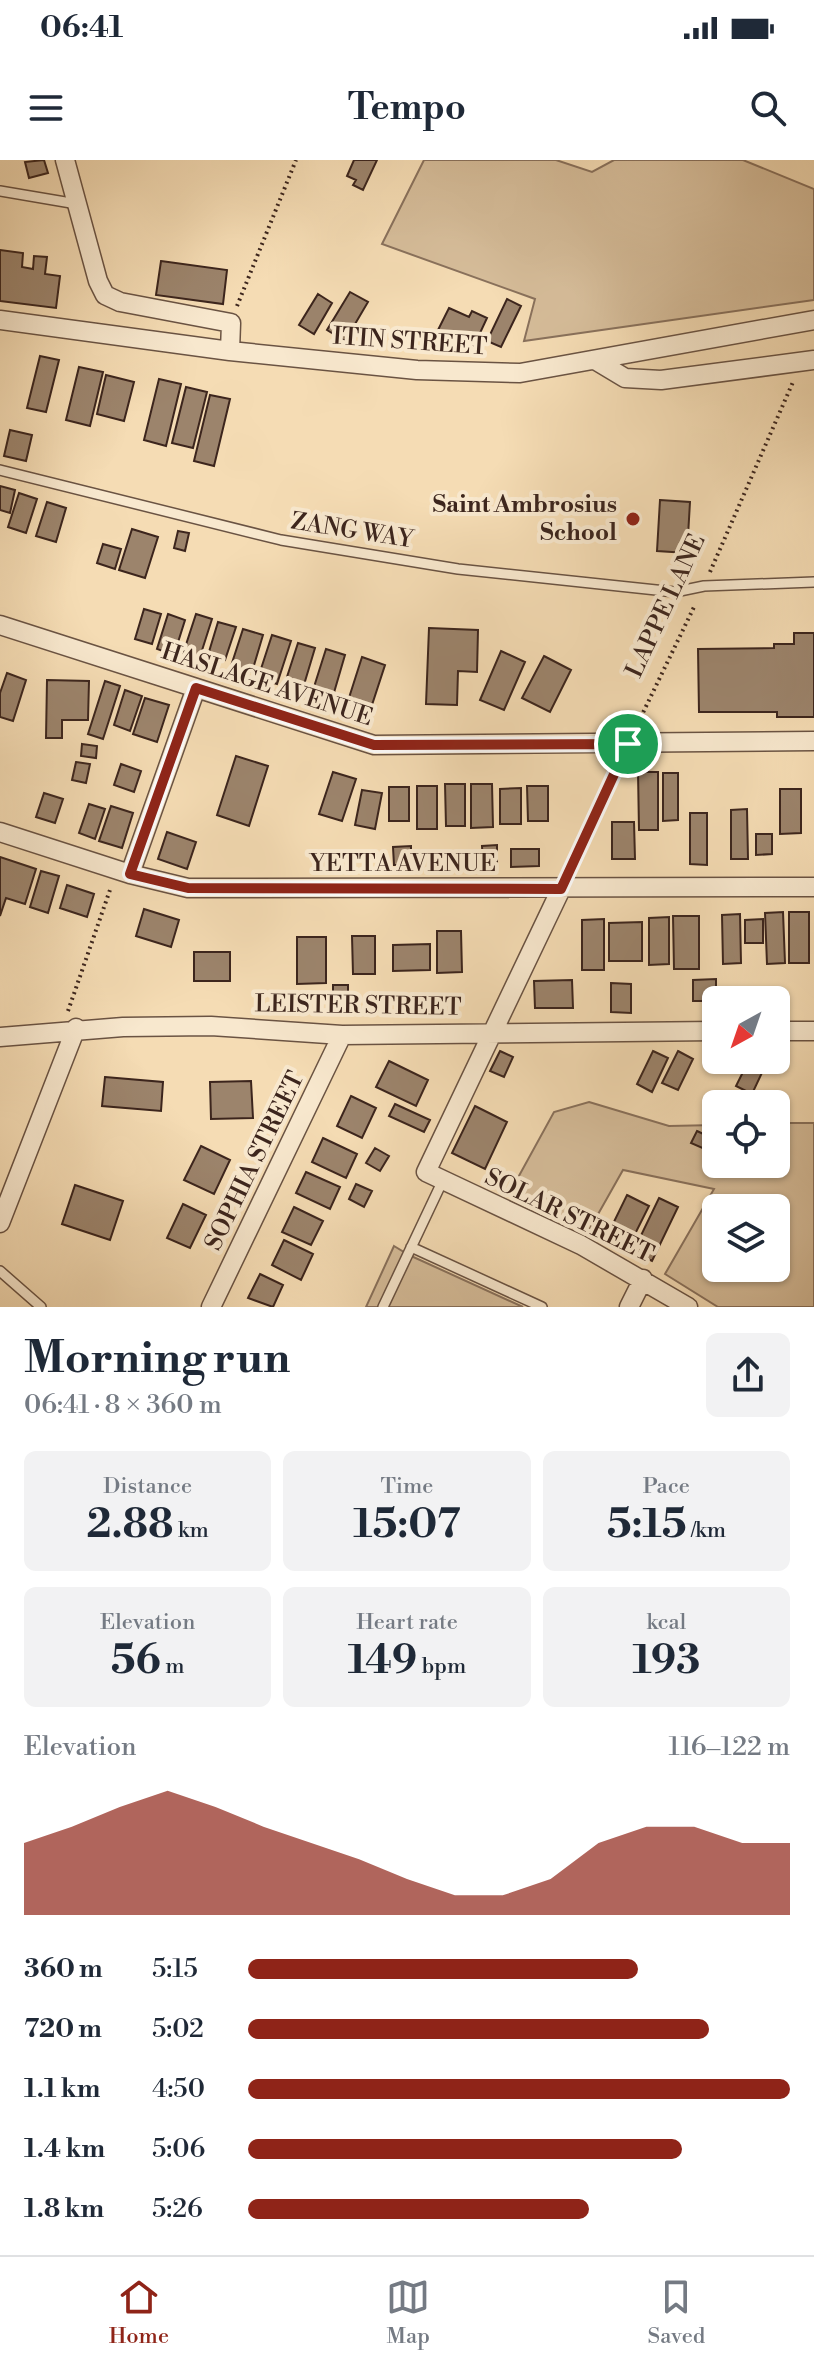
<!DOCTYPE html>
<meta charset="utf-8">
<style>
body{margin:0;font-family:"Libre Bodoni",serif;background:#f2f2f3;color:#1f2937;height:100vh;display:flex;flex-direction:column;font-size:30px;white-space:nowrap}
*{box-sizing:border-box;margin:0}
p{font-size:26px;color:#747a83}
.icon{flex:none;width:44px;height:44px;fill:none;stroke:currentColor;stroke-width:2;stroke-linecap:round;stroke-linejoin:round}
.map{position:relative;height:1147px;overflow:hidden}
.panel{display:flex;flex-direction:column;background:#fff;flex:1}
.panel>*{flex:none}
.needle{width:52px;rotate:220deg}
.controls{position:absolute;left:702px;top:826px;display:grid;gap:16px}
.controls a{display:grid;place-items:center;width:88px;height:88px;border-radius:12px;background:#fff;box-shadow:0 2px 6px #0004;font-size:40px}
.pin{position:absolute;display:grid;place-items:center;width:68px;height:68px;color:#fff;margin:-34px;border:4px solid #fff;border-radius:50%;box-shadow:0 2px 8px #0007}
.round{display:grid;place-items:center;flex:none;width:84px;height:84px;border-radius:12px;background:#f2f2f3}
.head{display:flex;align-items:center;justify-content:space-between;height:136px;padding:0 24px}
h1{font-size:44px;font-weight:700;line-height:60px}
.figures{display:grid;grid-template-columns:repeat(3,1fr);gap:12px;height:136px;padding:8px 24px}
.figures div{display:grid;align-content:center;border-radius:12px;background:#f2f2f3;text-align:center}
.figures b{font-size:40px;font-weight:700}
.figures small{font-size:22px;font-weight:400}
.figures p{font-size:22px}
.chart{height:224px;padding:16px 24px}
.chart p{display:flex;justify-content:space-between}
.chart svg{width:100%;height:144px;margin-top:8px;fill:#8f2418;opacity:.7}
ul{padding:0 24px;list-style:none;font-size:26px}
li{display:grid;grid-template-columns:128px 96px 1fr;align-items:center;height:60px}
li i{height:20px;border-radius:10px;background:#8f2418}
.status{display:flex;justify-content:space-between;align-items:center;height:56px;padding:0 40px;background:#fff;direction:ltr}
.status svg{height:22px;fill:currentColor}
header{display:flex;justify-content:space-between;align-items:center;height:104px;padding:0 24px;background:#fff;font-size:36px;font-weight:700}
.dock{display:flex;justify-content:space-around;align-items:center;height:112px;border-top:2px solid #e0e1e3;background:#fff;font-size:22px;color:#747a83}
.dock a{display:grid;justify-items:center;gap:4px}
.dock .selected{color:#8f2418}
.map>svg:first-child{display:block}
.green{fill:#d6bd9a;stroke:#89715c;stroke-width:2;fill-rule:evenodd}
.building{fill:#9c846c;stroke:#3c251d;stroke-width:2}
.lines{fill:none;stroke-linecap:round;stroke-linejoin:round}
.service-casing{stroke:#6a5343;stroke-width:12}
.minor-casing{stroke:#6a5343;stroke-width:21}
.path{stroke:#3c251d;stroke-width:4;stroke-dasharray:2 4;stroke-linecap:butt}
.service{stroke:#f8e8ce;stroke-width:9}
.minor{stroke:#f8e8ce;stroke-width:18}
.route-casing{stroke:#fff;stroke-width:16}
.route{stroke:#8f2418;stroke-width:10}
.poi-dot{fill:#8f2418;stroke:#f8e8ce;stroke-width:3}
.labels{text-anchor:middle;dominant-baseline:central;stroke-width:8;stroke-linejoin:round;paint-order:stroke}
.street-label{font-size:24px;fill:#3c251d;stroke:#f8e8ce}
.poi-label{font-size:24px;font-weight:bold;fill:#3c251d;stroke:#f8e8ce;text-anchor:end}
</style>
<div class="status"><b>06:41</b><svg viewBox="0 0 49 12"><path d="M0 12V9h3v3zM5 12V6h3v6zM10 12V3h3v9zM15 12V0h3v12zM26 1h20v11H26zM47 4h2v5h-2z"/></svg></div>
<header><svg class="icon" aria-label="menu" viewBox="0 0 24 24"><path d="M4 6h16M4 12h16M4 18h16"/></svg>Tempo<svg class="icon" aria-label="search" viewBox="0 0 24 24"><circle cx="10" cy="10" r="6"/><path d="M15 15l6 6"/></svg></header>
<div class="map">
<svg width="814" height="1147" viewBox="0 0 814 1147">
<rect width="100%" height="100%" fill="#f5dcb4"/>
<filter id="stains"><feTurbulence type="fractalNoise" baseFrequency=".0025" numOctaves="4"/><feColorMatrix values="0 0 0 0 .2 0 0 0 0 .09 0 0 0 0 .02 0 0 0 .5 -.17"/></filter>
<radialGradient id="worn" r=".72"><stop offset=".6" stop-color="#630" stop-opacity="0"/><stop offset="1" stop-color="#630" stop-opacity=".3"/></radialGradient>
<!-- green -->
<path class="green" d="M424,0H556L592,12L614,0H743L814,29V140L524,181L535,139L382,84Z
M589,942L669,966L716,965V1004H776V963H814V1147H718L665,1114L714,1029L623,1010L588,1072L509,1034L554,952ZM716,1048H776V1108H716Z
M394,1086L409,1095L523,1147H366Z"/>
<!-- building -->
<path class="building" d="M44,0L48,13L29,18L25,2Z
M354,0H377L363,30L353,25L356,20L347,16Z
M0,90L23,93L22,107L33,109L34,96L47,97L45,114L60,116L56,148L0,141Z
M161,101L227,110L223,144L156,135Z
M350,132L368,142L345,181L327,170Z
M318,134L332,143L314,174L299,165Z
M507,139L521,146L501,187L487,181Z
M449,148L469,157L472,151L487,158L474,186L438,170Z
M40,196L59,200L46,252L27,248Z
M79,207L103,212L90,266L66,260Z
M106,215L134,222L124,261L97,254Z
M159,219L181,224L166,286L144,280Z
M186,227L207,232L193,288L172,283Z
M210,235L230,239L214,306L194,301Z
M10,270L32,275L26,301L4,296Z
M0,326L15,330L10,353L0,350Z
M19,333L37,339L26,373L8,367Z
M660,340L690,342L687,393L657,391Z
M47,342L66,348L56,382L36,376Z
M132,369L158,377L145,418L119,410Z
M178,371L189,373L185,391L174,388Z
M103,384L121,389L115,409L97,403Z
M144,449L161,454L152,484L135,479Z
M168,454L185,460L174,495L157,489Z
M196,454L212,459L197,506L181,500Z
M218,462L236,467L225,500L208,495Z
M429,468L478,470L477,512L458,511L457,545L426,544Z
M243,469L263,475L252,512L231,506Z
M794,473H814V557H777V552H699L698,489L774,488V484H794Z
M272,475L291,481L277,524L258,518Z
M298,483L315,488L303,528L285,523Z
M326,489L345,495L333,536L313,530Z
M501,491L525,502L504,550L480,540Z
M544,496L571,510L550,552L522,538Z
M362,497L385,505L370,551L347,544Z
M7,513L26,520L13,561L0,557V533Z
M47,520L89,521L88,560H62V578H46Z
M105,521L120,526L103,579L88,574Z
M125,530L142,536L130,571L114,565Z
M145,538L169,545L157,582L133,574Z
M82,584L97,586L96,598L81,596Z
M236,596L268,606L249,666L217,655Z
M76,602L90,604L86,623L72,620Z
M121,604L141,611L134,632L114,625Z
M333,612L356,619L342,661L319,654Z
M638,612H658V670H639Z
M663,613H678V660L663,661Z
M445,624H465V666H446Z
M471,624H492L493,667L471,668Z
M417,626H437V669H417Z
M527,626H548V661H528Z
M389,627H409V661H389Z
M521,628V664H500V629Z
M780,629H801V673L780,674Z
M362,630L382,633L375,669L355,665Z
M44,633L63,639L55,663L36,657Z
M89,644L105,649L95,679L79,673Z
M111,646L133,653L122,688L99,681Z
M747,649L748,699H731V650Z
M690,653H707V705L690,704Z
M612,662H634L635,699H612Z
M167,672L196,682L187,709L158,699Z
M756,674H772V694L756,695Z
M497,685V706H483L482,686Z
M411,686V705H394L393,687Z
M511,689H539V706L511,707Z
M0,697L36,709L25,744L6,738L0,756Z
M41,711L59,716L48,753L30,747Z
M67,725L94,734L87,757L60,748Z
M144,749L179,760L171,787L136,776Z
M783,752L785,803L767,804L765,753Z
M789,752H809V803H789Z
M740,754L741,803L723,804L722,755Z
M673,756H699V809H674Z
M669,757V804L649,805V758Z
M604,759V810H582V760Z
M763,759V783H745V760Z
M642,762V801H609V763Z
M437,771H461L462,812L437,813Z
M352,776H375V814H353Z
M297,777H326V823L297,824Z
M430,784V810L393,811V785Z
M194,792H230V821H194Z
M716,819V841H693V820Z
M572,820L573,848H535L534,821Z
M611,823L631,824V853L611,852Z
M333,825H348V850H333Z
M500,891L513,897L504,917L490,911Z
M653,891L668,898L652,932L637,924Z
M678,891L693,899L678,930L662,923Z
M749,900L766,904L752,934L736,926Z
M389,901L428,920L416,946L376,927Z
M105,917L163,922L161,951L102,946Z
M251,921L253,958L211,959L210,922Z
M351,936L376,948L362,978L337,966Z
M395,944L430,960L424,972L389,956Z
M475,946L507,962L485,1009L452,993Z
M697,971L712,978L707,990L691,983Z
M323,978L357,994L346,1018L312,1002Z
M201,986L230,1000L214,1034L184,1020Z
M375,988L389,996L380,1011L366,1003Z
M306,1012L340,1027L330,1049L296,1033Z
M356,1024L372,1031L364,1047L349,1039Z
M75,1025L123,1041L110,1080L62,1064Z
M627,1035L649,1046L630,1084L608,1074Z
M659,1038L678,1047L652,1101L633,1092Z
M183,1044L206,1055L190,1088L167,1078Z
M294,1047L323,1061L311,1085L282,1072Z
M284,1080L313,1094L301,1120L272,1105Z
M260,1114L283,1125L273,1147L248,1138Z"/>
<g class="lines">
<!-- service casing -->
<g class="service-casing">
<path id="service" d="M0,31L77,44
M0,310L281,380L458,409L675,432L704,426L814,422
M411,1087L542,1147
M0,1111L41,1147
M383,1147L443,1020"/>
</g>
<!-- minor casing -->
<g class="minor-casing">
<path id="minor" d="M65,0L98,121L105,135L120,142L231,163L230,191
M0,160L230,191L417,210L520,213L814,160
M595,200L625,218L661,220L814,200
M0,465L374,585L814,581
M0,672L130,714L188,728L814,727
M130,714L196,528
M561,729L426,1012L581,1085L688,1147
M776,871H814
M0,877L123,867L211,866L342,875L716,871
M0,1063L76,868
M211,1147L342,875
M629,1147L643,1119"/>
</g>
<!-- path -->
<path class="path" d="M237,146L296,0
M710,412L793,222
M638,563L695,445
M571,708L619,604
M68,851L111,727"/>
<!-- service -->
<use href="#service" class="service"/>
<!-- minor -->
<use href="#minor" class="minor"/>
</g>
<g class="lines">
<!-- route casing -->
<g class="route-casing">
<path id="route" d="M196,528L374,585L628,584L561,729L188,728L130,714Z"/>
</g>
<!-- route -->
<use href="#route" class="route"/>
</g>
<!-- markers -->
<circle class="poi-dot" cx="633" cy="359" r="8"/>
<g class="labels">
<!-- street labels -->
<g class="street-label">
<text transform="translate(410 182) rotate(4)">ITIN STREET</text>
<text transform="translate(352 371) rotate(9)">ZANG WAY</text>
<text transform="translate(666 446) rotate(-65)">LAPPE LANE</text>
<text transform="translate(267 525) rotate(18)">HASLAGE AVENUE</text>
<text x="403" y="704">YETTA AVENUE</text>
<text transform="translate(358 846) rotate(1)">LEISTER STREET</text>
<text transform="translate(255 1001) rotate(-64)">SOPHIA STREET</text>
<text transform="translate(569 1056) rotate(26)">SOLAR STREET</text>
</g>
<!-- poi labels -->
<g class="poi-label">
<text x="617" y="345">Saint Ambrosius<tspan x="617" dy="28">School</tspan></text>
</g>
</g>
<rect width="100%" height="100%" filter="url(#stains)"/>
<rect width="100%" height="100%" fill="url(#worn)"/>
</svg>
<div class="controls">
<a><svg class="needle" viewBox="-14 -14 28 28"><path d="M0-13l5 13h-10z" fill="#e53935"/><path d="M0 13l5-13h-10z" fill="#747a83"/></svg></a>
<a><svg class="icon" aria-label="locate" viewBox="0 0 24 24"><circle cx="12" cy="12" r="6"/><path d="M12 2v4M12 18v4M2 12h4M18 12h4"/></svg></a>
<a><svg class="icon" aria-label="layers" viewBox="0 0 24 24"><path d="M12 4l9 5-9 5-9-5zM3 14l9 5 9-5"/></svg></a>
</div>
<div class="pin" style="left:628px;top:584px;background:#1e9e55"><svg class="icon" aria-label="arrive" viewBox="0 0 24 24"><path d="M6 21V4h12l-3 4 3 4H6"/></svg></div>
</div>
<section class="panel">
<div class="head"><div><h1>Morning run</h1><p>06:41 · 8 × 360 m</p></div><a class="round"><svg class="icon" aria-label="share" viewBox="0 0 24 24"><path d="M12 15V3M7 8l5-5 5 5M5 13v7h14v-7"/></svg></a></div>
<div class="figures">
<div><p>Distance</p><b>2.88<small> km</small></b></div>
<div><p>Time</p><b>15:07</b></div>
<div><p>Pace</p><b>5:15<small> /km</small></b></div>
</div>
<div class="figures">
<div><p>Elevation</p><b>56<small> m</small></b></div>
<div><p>Heart rate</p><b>149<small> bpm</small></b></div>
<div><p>kcal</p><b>193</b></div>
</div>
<div class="chart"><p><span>Elevation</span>116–122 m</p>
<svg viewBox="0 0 160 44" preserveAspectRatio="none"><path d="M0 44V22L10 17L20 11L30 6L40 11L50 17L60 22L70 27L80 33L90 38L100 38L110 33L120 22L130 17L140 17L150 22L160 22V44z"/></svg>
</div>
<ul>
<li><b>360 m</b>5:15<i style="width:72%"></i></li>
<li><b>720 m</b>5:02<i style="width:85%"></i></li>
<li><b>1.1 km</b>4:50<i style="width:100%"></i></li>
<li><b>1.4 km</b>5:06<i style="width:80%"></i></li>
<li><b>1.8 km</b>5:26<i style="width:63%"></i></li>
</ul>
</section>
<nav class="dock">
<a class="selected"><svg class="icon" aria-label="home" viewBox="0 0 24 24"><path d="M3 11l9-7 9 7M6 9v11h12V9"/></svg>Home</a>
<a><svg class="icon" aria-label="map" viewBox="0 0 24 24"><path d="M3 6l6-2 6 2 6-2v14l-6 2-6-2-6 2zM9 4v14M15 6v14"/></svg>Map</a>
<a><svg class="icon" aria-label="saved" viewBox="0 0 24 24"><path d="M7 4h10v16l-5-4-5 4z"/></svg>Saved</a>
</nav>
